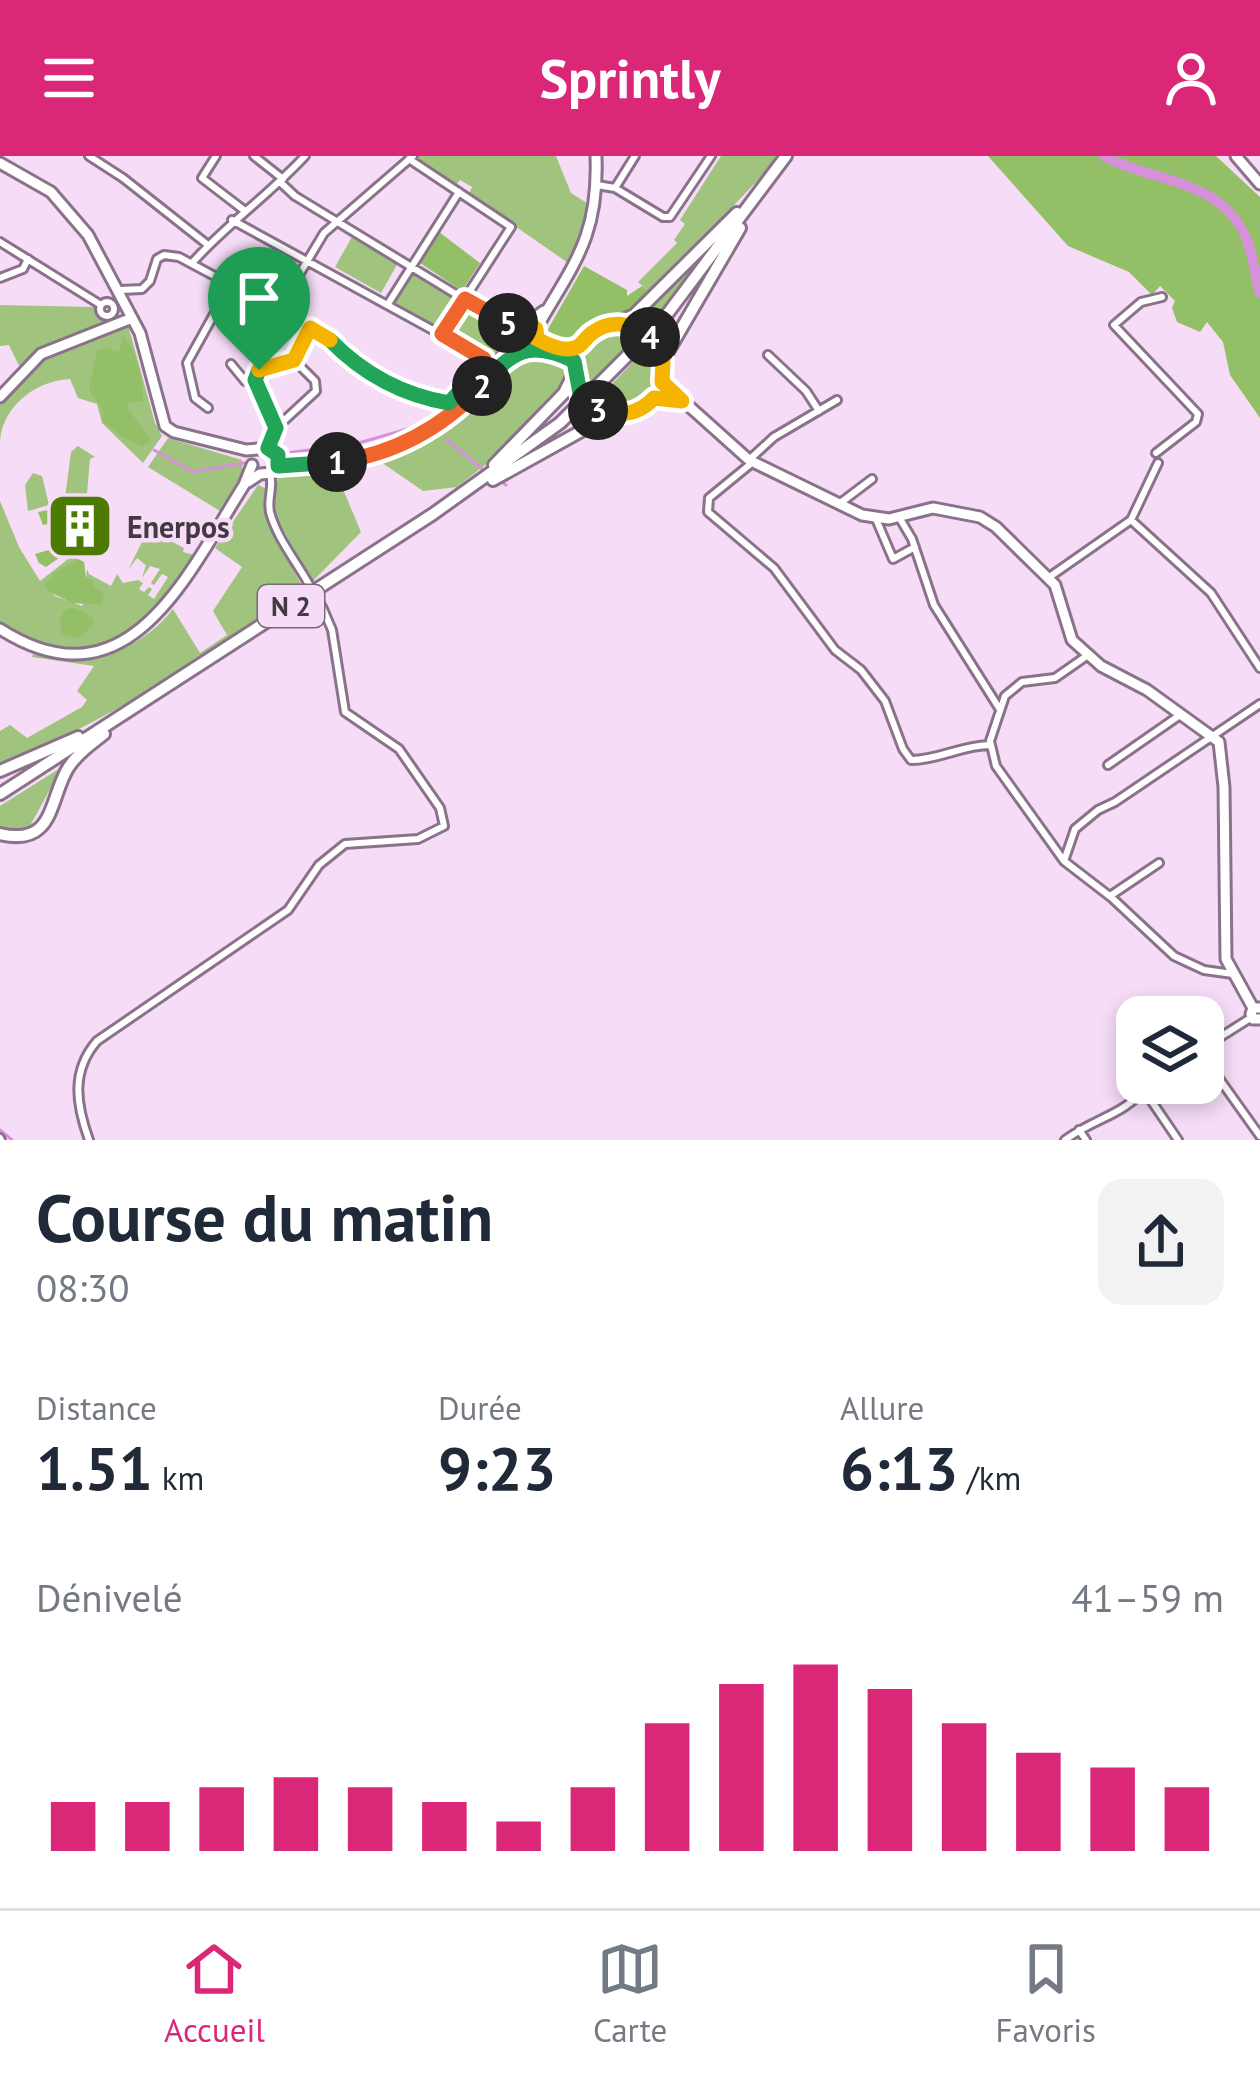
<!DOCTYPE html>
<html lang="fr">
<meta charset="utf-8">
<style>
body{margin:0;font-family:"PT Sans",sans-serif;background:#f2f2f3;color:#1f2937;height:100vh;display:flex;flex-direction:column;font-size:45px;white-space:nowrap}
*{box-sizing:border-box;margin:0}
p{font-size:39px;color:#747a83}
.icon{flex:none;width:66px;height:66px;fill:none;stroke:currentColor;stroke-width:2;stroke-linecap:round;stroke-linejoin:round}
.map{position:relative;height:984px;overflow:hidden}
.side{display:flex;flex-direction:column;background:#fff;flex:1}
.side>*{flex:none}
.fabs{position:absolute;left:1116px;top:840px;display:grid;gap:24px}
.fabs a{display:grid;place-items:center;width:108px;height:108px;border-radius:24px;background:#fff;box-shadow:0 6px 18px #0003;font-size:60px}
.pin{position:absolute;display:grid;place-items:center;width:102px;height:102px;color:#fff;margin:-123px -51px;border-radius:50% 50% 50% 0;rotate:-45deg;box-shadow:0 0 12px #0007}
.pin .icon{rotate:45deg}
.km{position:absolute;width:60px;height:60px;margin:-30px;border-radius:50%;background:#222;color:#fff;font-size:33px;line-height:60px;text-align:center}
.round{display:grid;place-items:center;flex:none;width:126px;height:126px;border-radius:24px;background:#f2f2f3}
.headline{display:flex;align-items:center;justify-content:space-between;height:204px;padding:0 36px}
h1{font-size:66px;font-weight:800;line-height:90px}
.stats{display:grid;grid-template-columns:repeat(3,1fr);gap:18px;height:204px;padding:12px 36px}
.stats div{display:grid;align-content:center}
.stats b{font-size:60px;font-weight:800}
.stats small{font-size:33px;font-weight:400}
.stats p{font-size:33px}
.chart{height:336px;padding:24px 36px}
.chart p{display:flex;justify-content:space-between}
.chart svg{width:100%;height:216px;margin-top:12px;stroke:#db2777;stroke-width:6}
header{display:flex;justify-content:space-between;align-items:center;height:156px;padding:0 36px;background:#db2777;color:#fff;font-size:54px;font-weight:800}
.dock{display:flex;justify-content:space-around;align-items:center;height:168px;border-top:3px solid #e0e1e3;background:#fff;font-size:33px;color:#747a83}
.dock a{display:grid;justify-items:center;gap:6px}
.dock .active{color:#db2777}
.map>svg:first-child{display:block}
.green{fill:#a0c47e}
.forest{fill:#93bf67}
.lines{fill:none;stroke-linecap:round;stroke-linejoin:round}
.stream{stroke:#d691da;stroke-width:3}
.river{stroke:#d691da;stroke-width:10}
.street-casing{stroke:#89728a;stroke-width:12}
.secondary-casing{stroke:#89728a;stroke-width:15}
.primary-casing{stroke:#89728a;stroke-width:16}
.street{stroke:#fff;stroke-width:6}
.secondary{stroke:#fff;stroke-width:9}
.primary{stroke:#fff;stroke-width:10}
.street-bridge-casing{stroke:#89728a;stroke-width:12;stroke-linecap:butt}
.secondary-bridge-casing{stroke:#89728a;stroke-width:15;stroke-linecap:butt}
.street-bridge{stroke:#fff;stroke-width:6}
.secondary-bridge{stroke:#fff;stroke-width:9}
.split-1-casing{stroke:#fff;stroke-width:24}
.split-2-casing{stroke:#fff;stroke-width:24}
.split-3-casing{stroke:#fff;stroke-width:24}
.split-4-casing{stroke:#fff;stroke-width:24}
.split-5-casing{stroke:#fff;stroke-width:24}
.split-6-casing{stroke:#fff;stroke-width:24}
.split-7-casing{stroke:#fff;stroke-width:24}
.split-8-casing{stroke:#fff;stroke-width:24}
.split-1{stroke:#22a559;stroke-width:15}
.split-2{stroke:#f0652b;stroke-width:15}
.split-3{stroke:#22a559;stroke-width:15}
.split-4{stroke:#f5b400;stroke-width:15}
.split-5{stroke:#f5b400;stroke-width:15}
.split-6{stroke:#f0652b;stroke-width:15}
.split-7{stroke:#22a559;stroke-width:15}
.split-8{stroke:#f5b400;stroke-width:15}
.labels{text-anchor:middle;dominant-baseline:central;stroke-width:9;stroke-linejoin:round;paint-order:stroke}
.shield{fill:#f6dcf7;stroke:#796a79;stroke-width:3}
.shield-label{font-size:27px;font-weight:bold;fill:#433943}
.poi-label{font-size:30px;font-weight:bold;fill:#433943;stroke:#f6dcf7;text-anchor:start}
</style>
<header><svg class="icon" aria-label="menu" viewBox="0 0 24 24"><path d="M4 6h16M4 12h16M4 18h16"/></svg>Sprintly<svg class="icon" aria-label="person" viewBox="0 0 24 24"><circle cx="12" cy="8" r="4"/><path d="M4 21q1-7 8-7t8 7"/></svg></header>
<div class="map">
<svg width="1260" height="984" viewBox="0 0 1260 984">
<rect width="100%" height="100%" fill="#f6dcf7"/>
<!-- green -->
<path class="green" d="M419,0H556L571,37L590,49L571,109L469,38L472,31L460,24L455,30L417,5Z
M721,0H781L650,137L638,126L677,87L674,84L685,68L680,64Z
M723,76L649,170L636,163Z
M353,79L399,105L381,137L335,111Z
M413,115L460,145L442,175L394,146Z
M467,148L486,160L504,180L503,193L493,205L447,179Z
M0,149L95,151L100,161L109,164L39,195L20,212L9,189L0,190Z
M128,169L155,267L162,280L143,307L102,267L97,248L78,242L70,223C35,225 3,250 0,285V248L37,206Z
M609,174H625L640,180L587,233C573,207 583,185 609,174Z
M649,189L659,212C652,244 626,260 597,244Z
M534,197L567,207L570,213L564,232L494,302L457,331L423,335L378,304C414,286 444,267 474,241C498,221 503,207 534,197Z
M168,282L242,304L243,317L220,355L148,311Z
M78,290L95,301L90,303L87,338L91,337L96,351L105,356L101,362L65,342L71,296Z
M301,311L334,312L361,376L312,426L275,359C273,345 274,325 283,314Z
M33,317L42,320L49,349L28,355L25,329Z
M258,329L267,333L266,363L304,434C206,498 109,567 0,609V575L10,569L27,582L82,551L87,544L77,535L94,510L32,501L33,498C89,505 136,500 173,453L200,497L227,479L213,455L242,411L215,392Z
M0,345L19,391L40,425L72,400L78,403L46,428L55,440L82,450L94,432L86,422L87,413L89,418L111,430L117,418L123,427L138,424L143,427L139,433L144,436L149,431L152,433L148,439L154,443L168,421L162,418L154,429L151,427L160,413L150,410L142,422L146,409L137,402L128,414L142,386L153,376L184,392L183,396L195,399C184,417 174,441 158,456C109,501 54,501 0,467Z
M62,611L30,670L25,675L0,677V650Z"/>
<!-- forest -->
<path class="forest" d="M988,0H1216L1260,41V262L1230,219L1223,186L1207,166L1200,176L1177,166L1172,152L1175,145L1160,130L1152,139L1129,116L1068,90Z
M439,76L480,107L462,135L420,107Z
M584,110L627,134V140L642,130L650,137L625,161L594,166L570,186L549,181L548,173Z
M123,180C138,196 143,223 143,245L128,247L127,252L149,280L150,285L143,291L119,279L102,264L104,256L89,234L97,194L107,191L119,197Z
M62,344L67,348L58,368L65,377L60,385L66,397L46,411L39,407L35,398L52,393L53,388L47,376L50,374L48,368L43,369L38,356L53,353Z
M78,403L84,406L86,422L93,424L94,432L104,437L101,449L72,447L48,435L45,428L53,421L52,418Z
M74,452L92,461L94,468L80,482L62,478L59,464L66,453Z"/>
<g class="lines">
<!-- stream -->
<path class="stream" d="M446,283L481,312
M154,294L193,316L244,307
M286,297L355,288L411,272
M502,326L506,329
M0,974L12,984"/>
<!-- river -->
<path class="river" d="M1104,0C1153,27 1221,22 1246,82C1253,98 1255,119 1260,137"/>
<!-- street casing -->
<g class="street-casing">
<path id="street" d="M89,0L123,22L208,89
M216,0L202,22L245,55
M254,0L283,23
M409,3L511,71L442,178
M280,26L295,40L495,162L509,177
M597,29L615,32L663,61H670L711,0
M615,32L635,0
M232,64L482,201V210L449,247
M0,86L101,149
M192,107C227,68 269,39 305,0
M0,122L23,113L28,103
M120,134L142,133L150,125L157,103L164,99L179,101L317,175L393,232L449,247L457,255
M227,134L259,207L255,224L276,272L268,291
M100 153a7 7 0 1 1 14 0a7 7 0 1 1-14 0Z
M388,148L459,36
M278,154L324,77L413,0
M768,199L806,235L819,255
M231,208L245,225L255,224
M259,214L294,204
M208,252L195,242L187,207L228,133
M276,272L316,235L315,225L294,204L310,172
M1156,297L1196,266L1198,258L1114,169L1141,146L1162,141
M749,304L774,281L837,244
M753,306L709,342L708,356L774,412L835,494L861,514L885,545L903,593L911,604C939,604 962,589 990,589
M270,318C274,332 267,342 270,356C276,380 295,404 307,425
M839,348L872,323
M899,361L912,383L934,449L999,552
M876,363L893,403L915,391
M1131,364L1211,437L1260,512
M1048,422L1131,364L1158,307
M1088,499L1055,522L1022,526L1005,540L990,585L996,610L1064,705L1112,742L1174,800L1204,814L1233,818
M1108,609L1180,559
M1064,705L1075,673L1098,654L1115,646L1260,548
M1110,740L1159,707
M1203,892L1252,861
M1203,900L1260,980
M1144,934L1178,984
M1079,974L1086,984
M0,982L1,984
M89,984C76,948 71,915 97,885L288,754L319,709L345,688L418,683L444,670L440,652L399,593L345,556L332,474L323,453
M1065,984C1099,959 1122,962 1150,927"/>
</g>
<!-- secondary casing -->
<g class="secondary-casing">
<path id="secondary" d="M1236,0L1260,28
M0,7L51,36L88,79L140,177L165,270L174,276L246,294L270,292L279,302L298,307
M544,155L528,166L514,169L509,177L510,187C524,198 554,195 574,205
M536,173C574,107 599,81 596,0
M537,183L569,193L580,191
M662,226L749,304L862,359L889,363L933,352L980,361L996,371L1055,429L1072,484L1101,510L1147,534L1219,586L1224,631L1226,803L1253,852
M579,234C564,193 597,157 640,173
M0,241L41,198L132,162
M598,253C637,267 670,239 661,198
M248,326L260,318L273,317L278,310C300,306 323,308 345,305C416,295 478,250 510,187
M0,473C128,555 187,419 244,329L252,309
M1260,852H1253L1251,858L1253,863H1260"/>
</g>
<!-- primary casing -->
<g class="primary-casing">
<path id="primary" d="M615,168L634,159L737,57
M663,204L740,72
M494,309L564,237L574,217
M493,324L612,258
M0,615L78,581
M0,638L433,358L560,267L662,165L786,0
M0,678C55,691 49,643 68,612C77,598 91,588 104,578"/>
</g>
<!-- street -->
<use href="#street" class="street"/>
<!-- secondary -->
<use href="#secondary" class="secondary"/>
<!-- primary -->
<use href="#primary" class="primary"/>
<!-- street-bridge casing -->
<g class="street-bridge-casing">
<path id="street-bridge" d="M307,425L323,453"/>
</g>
<!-- secondary-bridge casing -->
<g class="secondary-bridge-casing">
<path id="secondary-bridge" d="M640,173L658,192
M579,234L598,253"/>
</g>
<!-- street-bridge -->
<use href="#street-bridge" class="street-bridge"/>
<!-- secondary-bridge -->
<use href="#secondary-bridge" class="secondary-bridge"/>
</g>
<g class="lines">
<!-- split-1 casing -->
<g class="split-1-casing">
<path id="split-1" d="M259,214L255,224L276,272L268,292L278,299V310L337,306"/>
</g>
<!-- split-2 casing -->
<g class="split-2-casing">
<path id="split-2" d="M337,306C395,298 442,272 482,230"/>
</g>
<!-- split-3 casing -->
<g class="split-3-casing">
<path id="split-3" d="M482,230C512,195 529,183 574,205L580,237L598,254"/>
</g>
<!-- split-4 casing -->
<g class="split-4-casing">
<path id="split-4" d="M598,254C620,261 638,259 654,242L682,245L662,226L663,204L650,181"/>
</g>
<!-- split-5 casing -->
<g class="split-5-casing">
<path id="split-5" d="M508,167L528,166L536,173L537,183C548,189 565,197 577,191C583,188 586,181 592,177C611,163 632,167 650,181"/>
</g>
<!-- split-6 casing -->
<g class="split-6-casing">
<path id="split-6" d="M469,225L484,203L442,178L465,143L508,167"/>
</g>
<!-- split-7 casing -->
<g class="split-7-casing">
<path id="split-7" d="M330,184C364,219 402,239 449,247L469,225"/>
</g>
<!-- split-8 casing -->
<g class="split-8-casing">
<path id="split-8" d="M259,214L294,204L310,172L330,184"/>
</g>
<!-- split-1 -->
<use href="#split-1" class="split-1"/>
<!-- split-2 -->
<use href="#split-2" class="split-2"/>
<!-- split-3 -->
<use href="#split-3" class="split-3"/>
<!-- split-4 -->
<use href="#split-4" class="split-4"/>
<!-- split-5 -->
<use href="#split-5" class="split-5"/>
<!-- split-6 -->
<use href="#split-6" class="split-6"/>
<!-- split-7 -->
<use href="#split-7" class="split-7"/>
<!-- split-8 -->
<use href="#split-8" class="split-8"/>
</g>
<!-- icons -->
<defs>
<g id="building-square" transform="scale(3.45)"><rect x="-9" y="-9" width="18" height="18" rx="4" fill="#4d7a00" stroke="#f6dcf7"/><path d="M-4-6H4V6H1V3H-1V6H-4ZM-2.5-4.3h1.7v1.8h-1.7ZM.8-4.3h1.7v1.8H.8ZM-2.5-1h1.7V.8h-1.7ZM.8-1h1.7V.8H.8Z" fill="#fff"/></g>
</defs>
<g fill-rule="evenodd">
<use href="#building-square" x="80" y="370"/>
</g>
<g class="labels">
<!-- shield labels -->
<rect class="shield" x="258" y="429" width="66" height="42" rx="9"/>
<g class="shield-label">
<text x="291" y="450">N 2</text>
</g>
<!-- poi labels -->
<g class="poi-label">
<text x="127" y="370">Enerpos</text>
</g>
</g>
</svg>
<div class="fabs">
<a><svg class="icon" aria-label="layers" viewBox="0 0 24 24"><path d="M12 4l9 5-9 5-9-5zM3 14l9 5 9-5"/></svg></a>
</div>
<div class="pin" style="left:259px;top:214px;background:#1e9e55"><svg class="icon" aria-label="arrive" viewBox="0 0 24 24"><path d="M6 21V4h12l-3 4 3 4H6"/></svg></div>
<b class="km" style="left:337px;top:306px">1</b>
<b class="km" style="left:482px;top:230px">2</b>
<b class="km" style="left:598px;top:254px">3</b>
<b class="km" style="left:650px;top:181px">4</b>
<b class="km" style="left:508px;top:167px">5</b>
</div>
<section class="side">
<div class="headline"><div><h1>Course du matin</h1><p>08:30</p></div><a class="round"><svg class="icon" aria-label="share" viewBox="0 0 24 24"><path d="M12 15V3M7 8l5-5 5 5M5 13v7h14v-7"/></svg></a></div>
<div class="stats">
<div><p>Distance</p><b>1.51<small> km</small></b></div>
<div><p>Durée</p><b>9:23</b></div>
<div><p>Allure</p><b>6:13<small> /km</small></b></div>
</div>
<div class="chart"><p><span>Dénivelé</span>41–59 m</p>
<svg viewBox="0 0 160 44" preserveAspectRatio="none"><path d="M5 44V34M15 44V34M25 44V31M35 44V29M45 44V31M55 44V34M65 44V38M75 44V31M85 44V18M95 44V10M105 44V6M115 44V11M125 44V18M135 44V24M145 44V27M155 44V31"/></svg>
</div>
</section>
<nav class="dock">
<a class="active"><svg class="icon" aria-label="home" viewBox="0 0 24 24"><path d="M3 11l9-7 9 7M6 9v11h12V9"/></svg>Accueil</a>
<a><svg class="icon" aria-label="map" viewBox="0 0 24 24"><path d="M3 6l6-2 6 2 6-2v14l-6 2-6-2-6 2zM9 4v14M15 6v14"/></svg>Carte</a>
<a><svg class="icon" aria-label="saved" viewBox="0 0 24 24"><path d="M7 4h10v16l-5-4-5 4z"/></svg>Favoris</a>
</nav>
